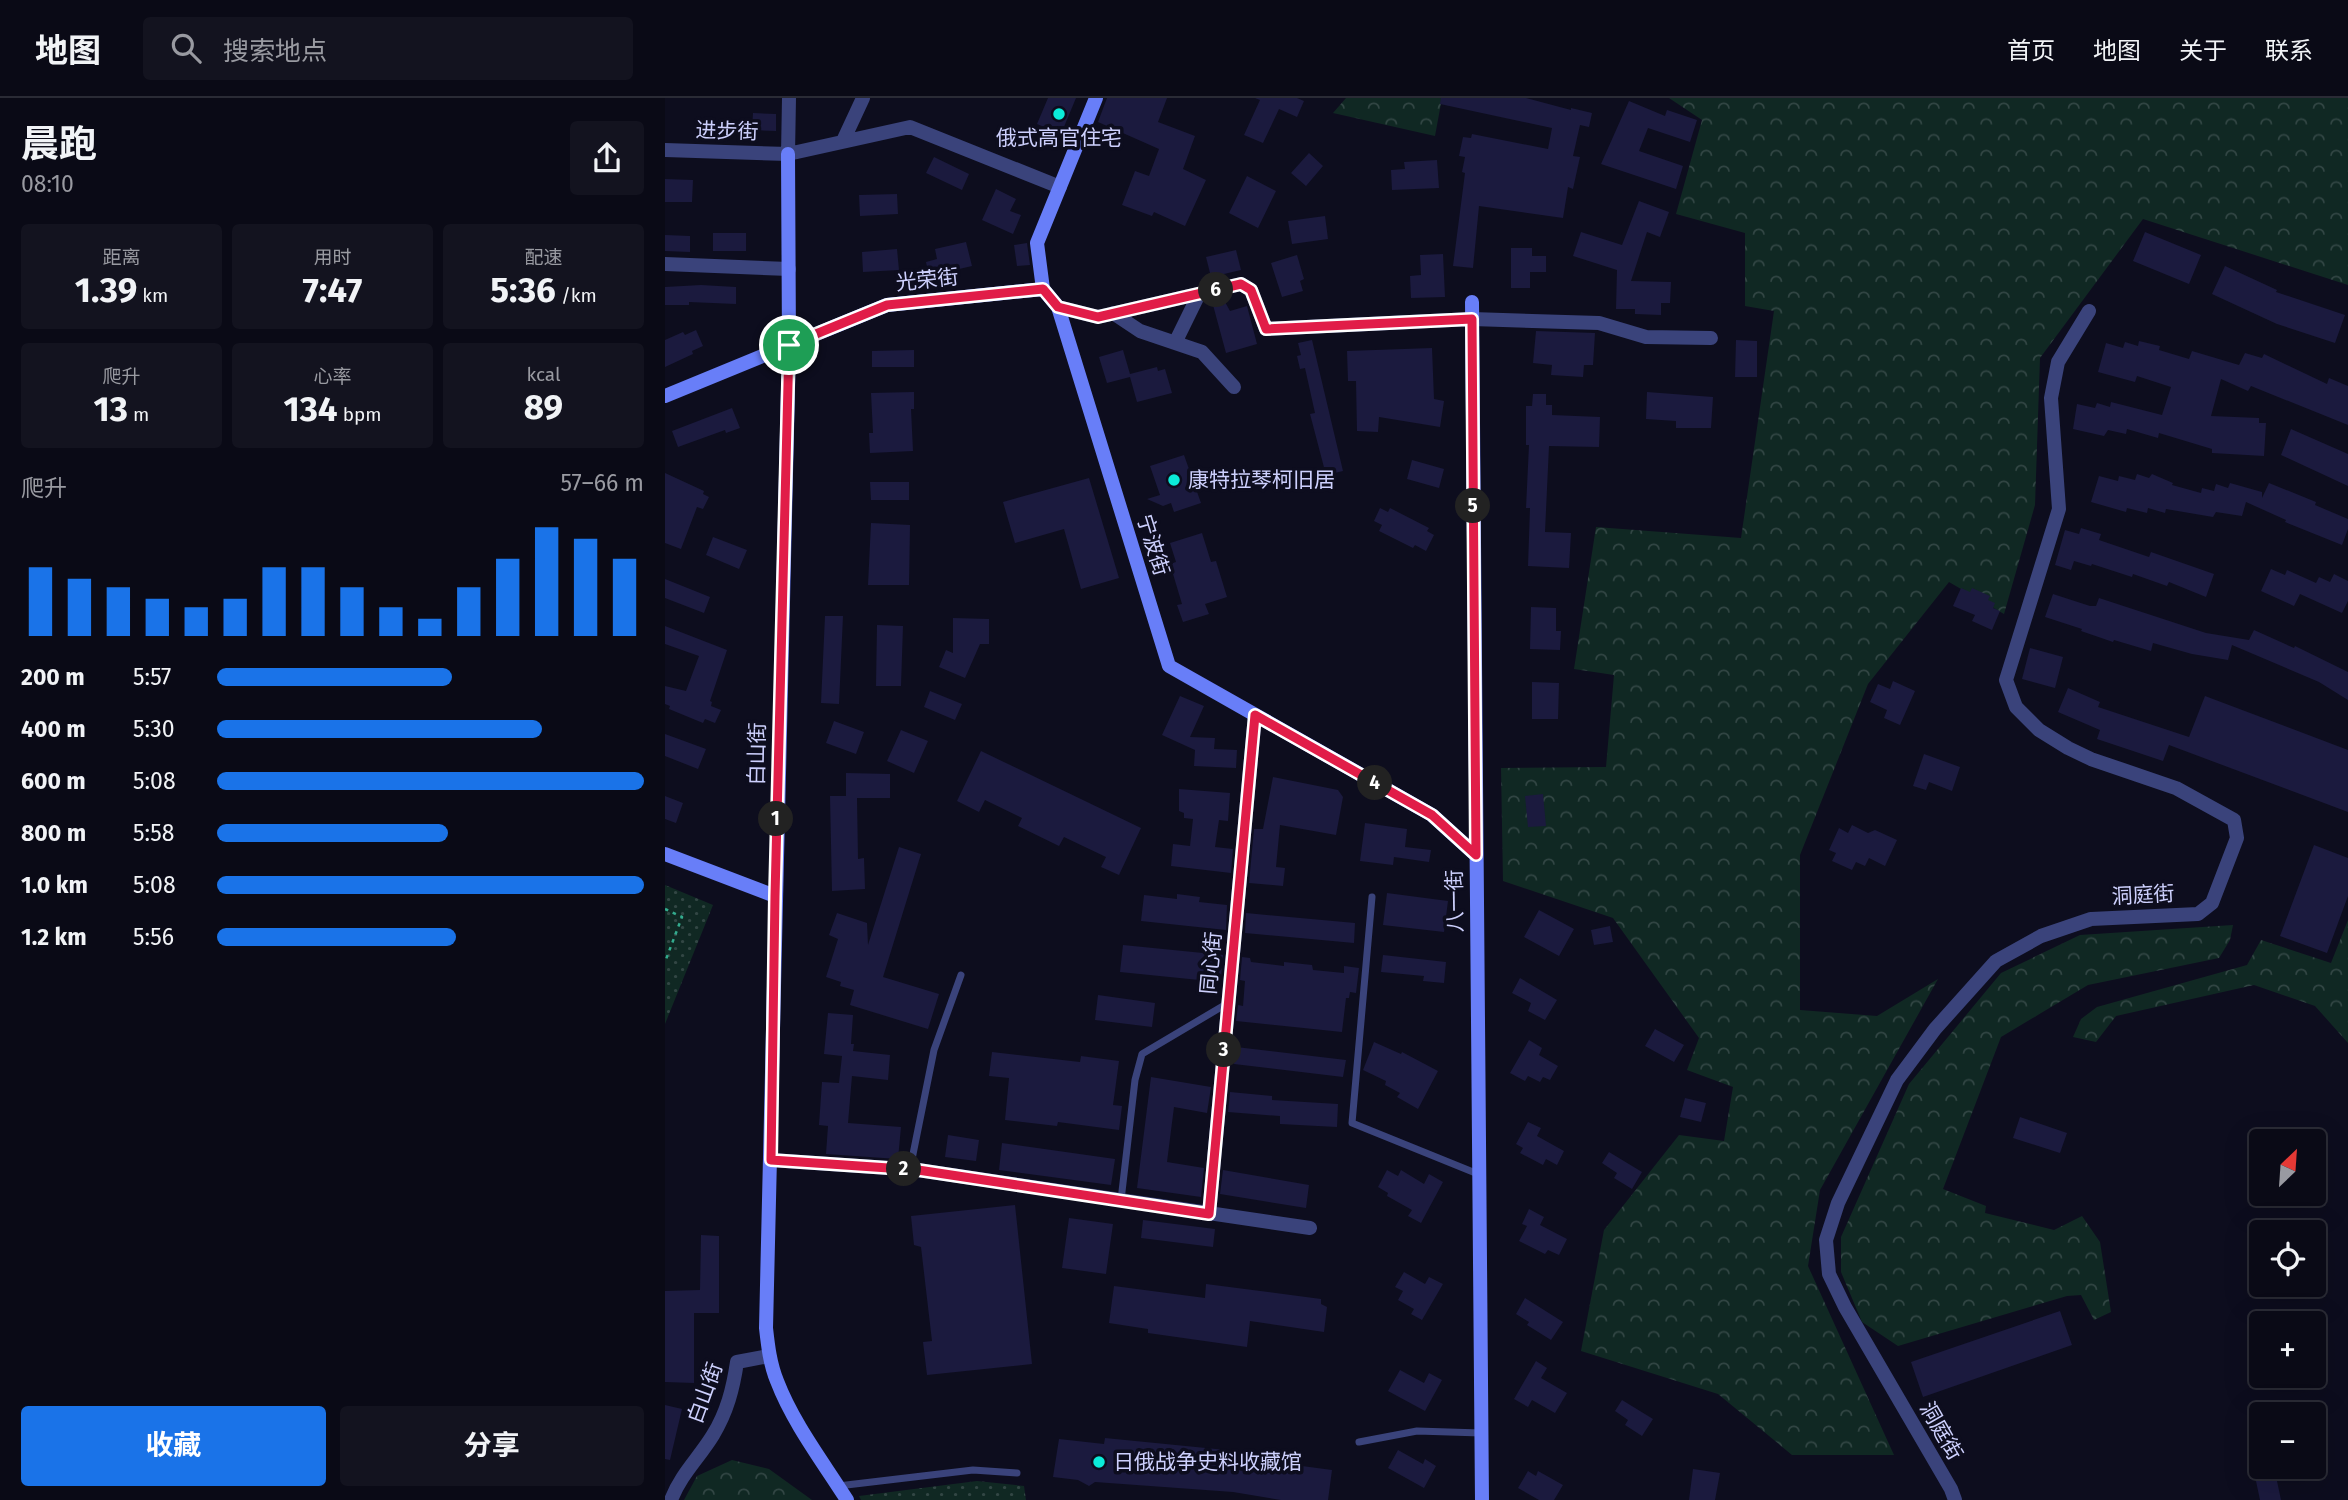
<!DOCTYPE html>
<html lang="zh">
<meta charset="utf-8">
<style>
body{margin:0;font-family:"Fira Sans","Noto Sans SC",sans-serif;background:#13131f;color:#f1f3f6;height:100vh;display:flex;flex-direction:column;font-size:26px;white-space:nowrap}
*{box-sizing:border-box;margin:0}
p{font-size:23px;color:#999aa1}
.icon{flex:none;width:38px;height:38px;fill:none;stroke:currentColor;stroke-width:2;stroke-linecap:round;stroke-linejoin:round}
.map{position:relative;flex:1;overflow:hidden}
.side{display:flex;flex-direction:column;background:#0a0a16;width:665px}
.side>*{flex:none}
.needle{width:46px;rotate:25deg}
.fabs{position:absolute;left:1584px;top:1031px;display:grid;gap:14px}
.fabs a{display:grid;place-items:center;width:77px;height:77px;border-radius:7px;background:#0a0a16;box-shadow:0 7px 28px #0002,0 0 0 2px #2a2b35;font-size:35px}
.pin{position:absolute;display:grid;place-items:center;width:60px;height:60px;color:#fff;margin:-30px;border:4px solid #fff;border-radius:50%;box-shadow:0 2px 7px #0007}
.km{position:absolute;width:35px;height:35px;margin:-18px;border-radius:50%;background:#222;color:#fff;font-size:19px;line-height:35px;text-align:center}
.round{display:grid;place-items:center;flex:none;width:74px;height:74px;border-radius:7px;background:#13131f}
.headline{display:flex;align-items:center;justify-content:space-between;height:119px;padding:0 21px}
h1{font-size:38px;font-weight:700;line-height:52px}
.metrics{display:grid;grid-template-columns:repeat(3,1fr);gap:10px;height:119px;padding:7px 21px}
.metrics div{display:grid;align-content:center;border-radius:7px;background:#13131f;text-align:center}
.metrics b{font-size:35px;font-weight:700}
.metrics small{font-size:19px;font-weight:400}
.metrics p{font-size:19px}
.chart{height:196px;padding:14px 21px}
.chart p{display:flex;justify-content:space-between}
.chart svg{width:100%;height:126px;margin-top:7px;stroke:#1a73e8;stroke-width:6}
.cta{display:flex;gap:14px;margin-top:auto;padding:14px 21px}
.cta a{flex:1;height:80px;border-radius:7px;background:#1a73e8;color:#fff;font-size:28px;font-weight:700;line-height:80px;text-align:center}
.cta a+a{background:#13131f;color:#f1f3f6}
ul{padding:0 21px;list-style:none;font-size:23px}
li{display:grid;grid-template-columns:112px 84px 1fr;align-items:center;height:52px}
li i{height:18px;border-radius:9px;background:#1a73e8}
header{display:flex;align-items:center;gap:42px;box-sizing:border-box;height:98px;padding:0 35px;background:#0a0a16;border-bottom:2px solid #2a2b35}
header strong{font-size:33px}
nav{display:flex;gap:38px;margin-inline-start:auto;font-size:24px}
.search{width:490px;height:63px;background:#13131f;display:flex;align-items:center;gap:18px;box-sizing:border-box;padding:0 24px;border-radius:7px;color:#999aa1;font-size:26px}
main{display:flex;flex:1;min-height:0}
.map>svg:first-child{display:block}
.grass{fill:url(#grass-dots)}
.forest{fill:url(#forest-crowns)}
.building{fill:#1b1a3e}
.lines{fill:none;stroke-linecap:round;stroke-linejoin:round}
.path{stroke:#33ab8e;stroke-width:2.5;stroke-dasharray:3.5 5;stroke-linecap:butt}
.lane{stroke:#3a437b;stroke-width:7}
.street{stroke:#3a437b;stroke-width:14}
.secondary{stroke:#687ef8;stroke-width:14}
.route-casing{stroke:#fff;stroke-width:14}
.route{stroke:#e11d48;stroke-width:9}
.poi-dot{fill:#0bebd9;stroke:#0d0d1e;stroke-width:2.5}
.labels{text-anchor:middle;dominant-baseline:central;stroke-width:7;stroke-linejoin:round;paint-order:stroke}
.street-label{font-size:21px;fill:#cdd0fd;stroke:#0d0d1e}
.poi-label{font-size:21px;fill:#cdd0fd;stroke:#0d0d1e;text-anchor:start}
</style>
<header>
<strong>地图</strong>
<div class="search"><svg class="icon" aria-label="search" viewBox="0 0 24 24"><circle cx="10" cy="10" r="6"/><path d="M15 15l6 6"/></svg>搜索地点</div>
<nav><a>首页</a><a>地图</a><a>关于</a><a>联系</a></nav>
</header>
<main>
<section class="side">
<div class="headline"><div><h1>晨跑</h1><p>08:10</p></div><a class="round"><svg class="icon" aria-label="share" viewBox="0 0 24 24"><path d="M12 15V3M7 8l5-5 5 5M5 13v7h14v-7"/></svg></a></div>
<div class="metrics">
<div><p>距离</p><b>1.39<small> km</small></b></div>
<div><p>用时</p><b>7:47</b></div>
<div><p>配速</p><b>5:36<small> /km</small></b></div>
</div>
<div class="metrics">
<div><p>爬升</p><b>13<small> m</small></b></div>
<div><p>心率</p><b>134<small> bpm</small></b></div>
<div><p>kcal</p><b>89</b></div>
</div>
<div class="chart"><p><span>爬升</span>57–66 m</p>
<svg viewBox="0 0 160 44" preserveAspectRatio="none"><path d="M5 44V20M15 44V24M25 44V27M35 44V31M45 44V34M55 44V31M65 44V20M75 44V20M85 44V27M95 44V34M105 44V38M115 44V27M125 44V17M135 44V6M145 44V10M155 44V17"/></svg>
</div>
<ul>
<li><b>200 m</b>5:57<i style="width:55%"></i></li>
<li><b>400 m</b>5:30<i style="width:76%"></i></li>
<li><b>600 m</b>5:08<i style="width:100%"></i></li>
<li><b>800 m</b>5:58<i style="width:54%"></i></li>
<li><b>1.0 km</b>5:08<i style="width:100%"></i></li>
<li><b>1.2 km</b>5:56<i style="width:56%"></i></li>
</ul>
<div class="cta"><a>收藏</a><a>分享</a></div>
</section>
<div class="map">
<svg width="1683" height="1402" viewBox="0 0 1683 1402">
<defs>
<pattern id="grass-dots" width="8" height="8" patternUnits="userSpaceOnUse" patternTransform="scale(1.75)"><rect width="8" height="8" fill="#102823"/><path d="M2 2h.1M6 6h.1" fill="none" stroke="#324644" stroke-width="1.8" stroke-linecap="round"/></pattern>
<pattern id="forest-crowns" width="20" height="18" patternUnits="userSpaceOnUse" patternTransform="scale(1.75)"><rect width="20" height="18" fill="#102823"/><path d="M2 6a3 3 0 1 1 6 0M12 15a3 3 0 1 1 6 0" fill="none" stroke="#324644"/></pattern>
</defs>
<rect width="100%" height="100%" fill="#0d0d1e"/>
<!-- grass -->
<path class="grass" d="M0,787L48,807L0,926Z
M312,1383L359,1388L361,1402H196L194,1398Z"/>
<!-- forest -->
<path class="forest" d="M681,0H777L770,38L668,15Z
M1004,0H1683V187L1478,121L1375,260L1370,407L1339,516L1284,484L1203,586L1135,757V912L1212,918L1273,881L1155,1092L1143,1168L1229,1357H1127L1053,1296L916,1253L939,1132L1014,1037L1059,1043L1068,989L1022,972L1034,940L948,820L838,783L836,670L941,669L949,577L909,571L931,429L1076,440L1109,213L1080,208V135L1011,116L1037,22Z
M1683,822V945L1650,908L1589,887L1451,918L1431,944L1408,939L1416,921L1432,909L1582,867L1596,842L1666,865Z
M1568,827L1565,842L1554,860L1423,887L1336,939L1278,1091L1321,1108L1320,1115L1389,1132L1417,1118L1435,1144L1446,1214L1429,1222L1416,1197L1402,1198L1233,1248L1197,1224L1176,1174V1139L1244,986L1336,875L1415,837Z
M67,1362L104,1371L147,1402H19L32,1378Z"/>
<!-- building -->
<path class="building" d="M383,0H411L396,36L372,26Z
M442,0H502L493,24L530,38L518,71L541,82L520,128L489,114L487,118L457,107L470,73L484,78L494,51L433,24Z
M590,0H632L639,3L632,19L614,11L598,45L579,37L595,2Z
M776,0H861L906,12V10L927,15L924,29L915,27L908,58L915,59L908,91L903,89L898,120L814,108L808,170L788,168L800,75L797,74L800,59L794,58L798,39L806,40L807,36L883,51L887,30L775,6Z
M964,3L1000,18L1002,12L1032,22L1025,44L983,30L974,53L1018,68L1011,91L936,66Z
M88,15L111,16V33L87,32Z
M644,55L658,68L641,88L626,75Z
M269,59L304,76L297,92L261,75Z
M772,62L774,90L727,92L726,72L740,71L739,64Z
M582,78L611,93L593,130L564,115Z
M0,81L28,82L27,104H0Z
M331,91L351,101L345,113L356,117L348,136L317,122Z
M232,96L233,116L195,118L194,97Z
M974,103L1004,114L995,139L982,134L966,183L1006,184L1005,205H996V217L970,216V211H951L952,172L908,158L916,134L957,147Z
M660,118L663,141L627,146L623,123Z
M1480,134L1536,157L1524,186L1468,163Z
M48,135H81V153H48Z
M0,137L25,138V154L0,153Z
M301,144L307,168L264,178L261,164L272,161L270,151Z
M362,145L365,167L352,168L349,147Z
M846,150H867V158H881V174H865V190H846Z
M232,151L234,172L198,174L197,154Z
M571,152L576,172L546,179L541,159Z
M778,156L780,199L746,200L745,178L756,177L755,157Z
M632,157L639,181L635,183L638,193L617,199L606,165Z
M1560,168L1612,192L1611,194L1680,217L1670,245L1612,226L1547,196Z
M36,187L71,189V206L24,204V207H0V189Z
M560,204L565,213L582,208L592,246L561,255L548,207Z
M31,232L38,248L27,253L28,256L0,269V242L18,234L20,237Z
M871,233L930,235L928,267H919L918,279L886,277L887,267L868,265Z
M647,242L678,373L661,377L645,316L650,315L640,270L635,271L632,258L636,257L633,245Z
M1071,242L1092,243V279H1070Z
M1474,243L1495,248L1494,252L1524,261L1527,253L1574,267L1580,255L1597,260L1599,256L1662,286L1664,280L1683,288V327L1586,288L1583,293L1556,281L1546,318L1594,320V325H1601L1599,358L1547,355V351L1494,335L1493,340L1462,331L1461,336L1443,332L1439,338L1408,331L1412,306L1430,310L1432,305L1445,309L1446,304L1497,317L1506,289L1472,278L1470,284L1433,274L1441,245L1458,250L1460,244L1473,248Z
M767,250L769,301L779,303L775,329L714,319L713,334L692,333L691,283H683L682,253Z
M249,252V269H207V253Z
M458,252L465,276L492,269L493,273L500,271L507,295L472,304L465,279L442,285L434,259Z
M249,294V311H246L248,353L205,355L204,335H208L206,295Z
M982,294L1048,299L1046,330H1011V323L981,321Z
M868,296H881V307H887V317L935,319L934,349L884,348L880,434L906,435L904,470L863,468L865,410H861L864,347H861V308H867Z
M67,310L75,330L61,335L60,332L13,349L7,333Z
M1626,331L1683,356V388L1616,357Z
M519,357L536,405L509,414L506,405L498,408L482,401L495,397L485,368Z
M747,362L779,371L774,390L742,381Z
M0,375L39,393L38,396L44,399L38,411L32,409L16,451L0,445Z
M1472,376L1484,380L1487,376L1508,385L1507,387L1536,395L1537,390L1549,393L1551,386L1563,390L1565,385L1597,394V400L1604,385L1651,404L1650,407L1683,421V431L1677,447L1620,424L1621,422L1581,404L1577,418L1551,414L1548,419L1501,411L1500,415L1483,410L1482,415L1462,410L1461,414L1426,404L1434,378L1453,383L1454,378L1470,382Z
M424,380L454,480L416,491L399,431L350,445L338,404Z
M205,384H244V402H206Z
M715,410L723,414L725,410L764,430L762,433L769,437L761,453L750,447L748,450L714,433L717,427L709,423Z
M206,425L245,427L244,487H203Z
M1416,430L1436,436L1434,442L1484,459L1486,454L1549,476L1541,499L1504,484L1502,488L1468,476L1467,479L1427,466L1426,468L1409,463L1406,472L1390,467L1400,432L1414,436Z
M537,435L546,464L551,463L562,499L540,506L544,516L518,524L512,507L517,506L505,466L511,464L505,445Z
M48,439L82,452L74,471L41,457Z
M1606,471L1620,477L1622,472L1651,485L1654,479L1665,484L1669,476L1683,483V503L1677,515L1635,496L1629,508L1596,493Z
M0,481L45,499L39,515L0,500Z
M1296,490L1305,494L1307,490L1325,498L1323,502L1330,505L1328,510L1335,513L1327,532L1307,523L1310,517L1288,508Z
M1388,496L1425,508H1431L1434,500L1541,535L1584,542L1589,532L1629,550L1630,548L1683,574V602L1654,584L1567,547L1563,562L1527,556L1488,545L1486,553L1449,542L1448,544L1416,533L1417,531L1380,519Z
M866,509L891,510V533H896L895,552L865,551Z
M160,518H178L174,606L156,605Z
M288,520L324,521V546H315L300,580L274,569L281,552L288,555Z
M212,527L238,528L236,588H211Z
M0,528L62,552L45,603L47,604L46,608L56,612L50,625L40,621L38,625L4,611L5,608L0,606V588L21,593L34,558L0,546Z
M1365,550L1398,559L1390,590L1357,581Z
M1228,583L1250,593L1235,627L1219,620L1222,612L1205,604L1213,586L1225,591Z
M867,584L894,585L893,621H867Z
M1403,590L1435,604L1433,609L1524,639L1540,598L1683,652V714L1504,647L1498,663L1432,641L1435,632L1393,614Z
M265,593L297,606L290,622L259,609Z
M515,598L539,608L525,639L550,640L549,651L572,652L571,670L529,668L530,652L497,637Z
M169,623L199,634L191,656L161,645Z
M236,632L263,643L249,675L222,663Z
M0,636L41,651L33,671L0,658Z
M316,653L476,730L454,777L436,769L441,759L399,739L394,748L353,728L357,720L320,702L314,714L292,703Z
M1259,656L1295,669L1287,693L1264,684L1261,692L1248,688Z
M181,675L225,676V700H192L193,761L199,760L200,791L167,793L165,698H181Z
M608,679L673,692L678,699L671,737L615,727L611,769L620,770L618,788L584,785L589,731H598Z
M514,691L565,695L563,723L554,722L550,749L568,751L566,775L506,768L508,746L525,748L528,721L519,720V715L514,713Z
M878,696L881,728L863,729L860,698Z
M0,698L18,705L11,725L0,721Z
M700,725L742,731L740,749L766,752L764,764L729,759L728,767L695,763Z
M1187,727L1203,735L1210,732L1232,742L1220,768L1204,760L1200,768L1191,764L1187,772L1167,763L1171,755L1164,752L1174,730L1183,735Z
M1649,747L1683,760V798L1662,855L1615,838Z
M234,749L256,756L218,879L274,896L263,931L185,907L189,892L175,888L176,884L161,879L173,841L164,837L172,815L202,825L203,847Z
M722,795L783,803L779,834L718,827Z
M512,796L535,799L534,804L562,807L561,832L476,823L479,797L512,801Z
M874,812L909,831L894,858L859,839Z
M581,815L690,825L689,845L580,835Z
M945,828L948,844L929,847L926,832Z
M458,847L558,857L556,880L554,879V884L455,874Z
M718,857L781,864L779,885L758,883L759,878L716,874Z
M577,859L585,860L586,864L619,868V864L647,867L648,872L679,875V868L694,870L691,895L685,894L684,900H681L677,934L571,923L573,907L578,908L580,883L575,882Z
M855,880L892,902L880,922L863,913L866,905L847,895Z
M433,897L490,905L487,929L430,922Z
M163,915L188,917L186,946H189L188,953L225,957L223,982L187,978L183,1025L236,1029L233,1061L161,1056L163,1028L154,1027L157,984L174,985L177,958L159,956Z
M990,931L1019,947L1009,964L980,948Z
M864,942L877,950L874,957L893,968L885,982L878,979L875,984L863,978L860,983L845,975Z
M709,944L736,956L737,954L773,973L753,1011L732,999L735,995L720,987L721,983L698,972Z
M571,949L681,962L678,979L569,966Z
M327,954L415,964L416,958L454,963L448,1007L457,1008L454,1032L393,1024L392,1028L340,1022L344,980L324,978Z
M486,979L546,989L542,1015L509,1009L502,1064L539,1070L536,1099L472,1090Z
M565,994L607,998V1002L673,1006L672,1029L615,1026V1018L563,1014Z
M1020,1000L1041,1005L1036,1024L1015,1019Z
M1355,1019L1402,1035L1395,1055L1348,1040Z
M863,1024L876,1030L872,1038L899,1053L892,1067L881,1061L878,1067L855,1055L858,1050L851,1046Z
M283,1037L314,1042L311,1063L280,1059Z
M337,1045L450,1061L446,1087L334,1072Z
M944,1054L977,1074L967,1091L949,1080L952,1075L937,1065Z
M558,1072L644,1087L641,1110L555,1096Z
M722,1072L733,1078L736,1072L759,1086L764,1076L778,1084L756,1125L743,1118L747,1112L722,1098L723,1095L713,1089Z
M350,1107L367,1266L262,1277L258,1244L267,1243L256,1149L249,1147L246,1118Z
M864,1111L879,1119L875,1127L902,1141L894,1157L883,1152L880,1156L854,1143L862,1128L857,1126Z
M404,1120L448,1126L441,1176L397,1170Z
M478,1122L550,1131L548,1149L476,1140Z
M36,1137L54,1138V1215H29V1285L0,1284V1193L35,1192Z
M739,1174L760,1186L764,1179L778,1186L757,1222L746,1216L749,1211L733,1202L738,1193L730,1189Z
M541,1186L656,1201V1206L662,1209L659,1234L585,1223L582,1249L483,1235V1231L444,1225L449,1188L540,1200Z
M860,1200L898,1224L886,1242L862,1227L864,1224L851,1216Z
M1395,1213L1407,1247L1258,1299L1246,1264Z
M871,1263L882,1270L876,1280L902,1295L890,1315L867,1302L863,1309L849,1301Z
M735,1272L759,1285L764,1275L777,1282L760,1313L723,1293Z
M957,1302L988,1321L977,1338L960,1327L963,1322L950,1313Z
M0,1307L17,1311L5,1362L0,1361Z
M440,1340L561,1352V1358L667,1372L663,1402H616L568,1394L430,1384L424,1388L413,1382L388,1379L394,1341L439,1346Z
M733,1352L758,1366L760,1361L771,1368L759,1390L723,1370Z
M1597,1368H1615L1617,1379L1612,1383L1616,1402H1595L1591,1383L1599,1382Z
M1028,1371L1055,1375L1050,1402H1024Z
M863,1373L871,1378L873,1373L898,1387L889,1402H874L853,1390Z"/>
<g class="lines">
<!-- path -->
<path class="path" d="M0,811L17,819L0,864"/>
<!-- lane -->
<path class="lane" d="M707,799L687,1025L813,1076
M245,1071L269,952L296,877
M456,1102L470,982L477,956L563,905
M694,1344L752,1333L816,1335
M173,1388L308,1372L352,1375"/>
<!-- street -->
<path class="street" d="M178,43L198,0
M0,52L123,56L245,29L395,89
M123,56L124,0
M0,166L124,171
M393,209L433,219L576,186L586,192L601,231L807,221L934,225L981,239L1046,240
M448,215L475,233L537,254L569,289
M510,245L534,196
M106,1062L253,1072L645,1130
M544,1116L590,617
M6,1402C16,1376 34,1360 48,1337C62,1314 68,1291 72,1264L104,1258
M1290,1402L1286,1391L1180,1209L1164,1176L1161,1142L1173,1105L1232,982L1270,931L1331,863L1376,838L1426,821L1533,816L1547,805L1572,740L1569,722L1511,690L1426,661L1403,650L1374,632L1351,609L1341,582L1394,411L1386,300L1393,264L1424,213"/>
<!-- secondary -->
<path class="secondary" d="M431,0L372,145L378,191L393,209L504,568L767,717L811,757
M123,56L124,248L101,1230C103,1248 105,1266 112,1283C128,1325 158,1364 182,1402
M807,204L817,1402
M0,298L222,207L378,191
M0,756L110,798"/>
</g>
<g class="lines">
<!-- route casing -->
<g class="route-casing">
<path id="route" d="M576,186L586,192L601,231L807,221L811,757L767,717L590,617L544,1116L253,1072L106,1062L110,798L124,247L222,207L378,191L393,209L433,219Z"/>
</g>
<!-- route -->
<use href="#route" class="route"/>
</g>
<!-- markers -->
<g class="poi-dot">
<circle cx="394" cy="16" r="7"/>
<circle cx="509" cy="382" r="7"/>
<circle cx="434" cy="1364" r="7"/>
</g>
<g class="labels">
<!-- street labels -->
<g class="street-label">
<text transform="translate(62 33) rotate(2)">进步街</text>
<text transform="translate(262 182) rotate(-6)">光荣街</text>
<text transform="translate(488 447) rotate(73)">宁波街</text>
<text transform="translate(92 656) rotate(-89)">白山街</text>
<text transform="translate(1478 797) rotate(-3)">洞庭街</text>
<text transform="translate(790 803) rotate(-91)">八一街</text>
<text transform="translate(546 865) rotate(-85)">同心街</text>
<text transform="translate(40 1295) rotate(-70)">白山街</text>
<text transform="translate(1276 1333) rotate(60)">洞庭街</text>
</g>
<!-- poi labels -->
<g class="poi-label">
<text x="394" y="40" text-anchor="middle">俄式高官住宅</text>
<text x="523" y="382">康特拉琴柯旧居</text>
<text x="448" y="1364">日俄战争史料收藏馆</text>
</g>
</g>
</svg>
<div class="fabs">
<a><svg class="needle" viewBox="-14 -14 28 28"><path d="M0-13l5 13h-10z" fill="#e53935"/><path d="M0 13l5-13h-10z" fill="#999aa1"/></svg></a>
<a><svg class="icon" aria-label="locate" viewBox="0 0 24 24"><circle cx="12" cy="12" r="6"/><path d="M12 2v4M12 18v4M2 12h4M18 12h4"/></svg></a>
<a>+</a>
<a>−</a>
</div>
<div class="pin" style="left:124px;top:247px;background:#1e9e55"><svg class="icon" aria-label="arrive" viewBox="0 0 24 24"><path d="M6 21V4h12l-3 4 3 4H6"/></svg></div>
<b class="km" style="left:111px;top:721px">1</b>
<b class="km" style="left:239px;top:1071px">2</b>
<b class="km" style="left:559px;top:952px">3</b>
<b class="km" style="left:710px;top:685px">4</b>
<b class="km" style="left:808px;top:408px">5</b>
<b class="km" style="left:551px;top:192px">6</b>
</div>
</main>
